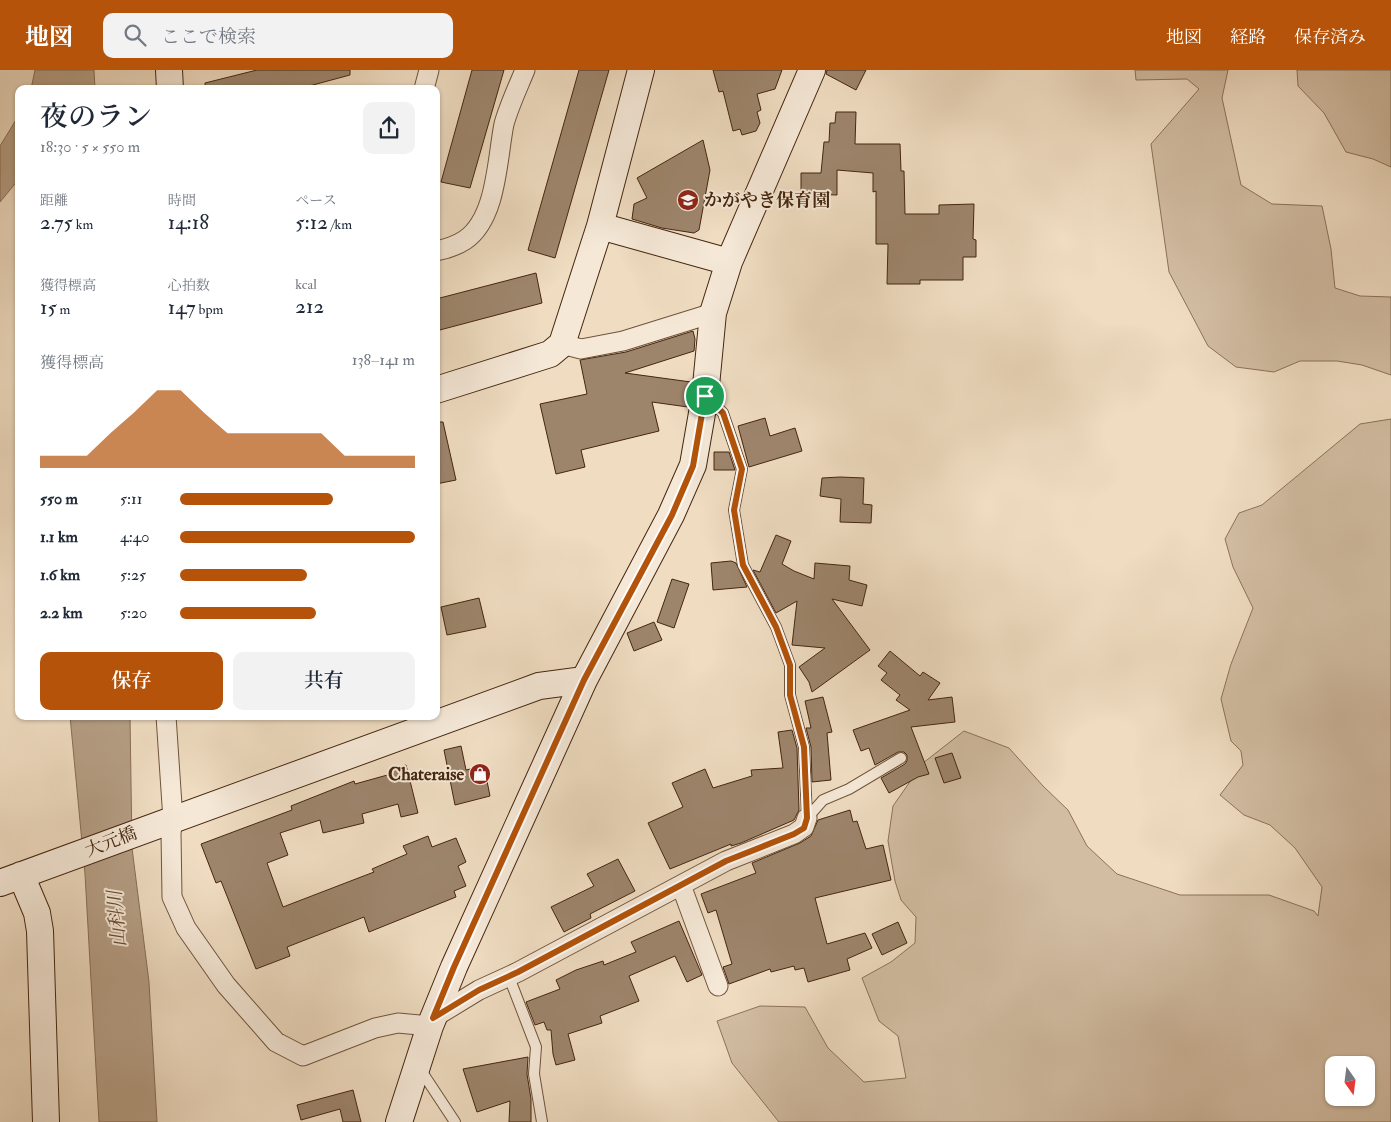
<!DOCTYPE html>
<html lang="ja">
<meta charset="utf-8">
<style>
body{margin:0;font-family:"IM FELL Double Pica","Noto Serif JP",serif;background:#f2f2f3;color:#1f2937;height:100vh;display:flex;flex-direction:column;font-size:19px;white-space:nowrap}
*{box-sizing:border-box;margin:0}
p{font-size:16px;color:#747a83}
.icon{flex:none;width:28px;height:28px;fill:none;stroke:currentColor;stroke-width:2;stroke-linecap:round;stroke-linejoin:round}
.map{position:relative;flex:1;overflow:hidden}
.side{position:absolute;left:15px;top:15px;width:425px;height:635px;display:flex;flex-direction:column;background:#fff;border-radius:10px;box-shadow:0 1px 4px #0004}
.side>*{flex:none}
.needle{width:32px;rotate:166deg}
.controls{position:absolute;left:1325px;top:986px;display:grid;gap:10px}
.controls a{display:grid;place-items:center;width:50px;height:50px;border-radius:10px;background:#fff;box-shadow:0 1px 4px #0004;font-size:25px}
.pin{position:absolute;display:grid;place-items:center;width:42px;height:42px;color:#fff;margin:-21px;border:2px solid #fff;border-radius:50%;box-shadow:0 1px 5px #0007}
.round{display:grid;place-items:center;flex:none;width:52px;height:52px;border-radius:10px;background:#f2f2f3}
.summary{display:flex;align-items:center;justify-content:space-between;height:85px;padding:0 25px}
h1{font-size:28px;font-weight:600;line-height:38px}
.figures{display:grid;grid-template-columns:repeat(3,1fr);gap:8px;height:85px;padding:5px 25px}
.figures div{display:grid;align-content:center}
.figures b{font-size:21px;font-weight:600}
.figures small{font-size:14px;font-weight:400}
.figures p{font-size:14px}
.chart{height:140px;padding:10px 25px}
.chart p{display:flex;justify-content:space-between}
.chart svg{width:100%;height:90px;margin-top:5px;fill:#b45309;opacity:.7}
.cta{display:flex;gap:10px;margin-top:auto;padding:10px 25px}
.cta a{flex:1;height:58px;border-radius:10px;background:#b45309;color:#fff;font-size:20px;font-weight:600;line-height:58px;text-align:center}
.cta a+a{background:#f2f2f3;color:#1f2937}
ul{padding:0 25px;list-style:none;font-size:16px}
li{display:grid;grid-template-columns:80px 60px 1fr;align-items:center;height:38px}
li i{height:12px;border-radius:6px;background:#b45309}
header{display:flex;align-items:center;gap:30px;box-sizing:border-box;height:70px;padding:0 25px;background:#b45309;color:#fff}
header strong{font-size:24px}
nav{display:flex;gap:28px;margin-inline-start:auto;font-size:18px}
.search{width:350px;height:45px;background:#f2f2f3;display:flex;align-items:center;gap:12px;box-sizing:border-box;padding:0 18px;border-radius:10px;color:#747a83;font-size:19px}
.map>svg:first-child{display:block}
.green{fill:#d2bda3;stroke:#8c7259;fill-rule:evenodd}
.water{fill:#b59e84;stroke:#886e55}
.building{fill:#9d856c;stroke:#45260f}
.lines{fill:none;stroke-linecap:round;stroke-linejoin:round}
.lane-casing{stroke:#70543c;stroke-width:12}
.street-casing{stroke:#70543c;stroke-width:21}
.secondary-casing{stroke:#45260f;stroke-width:28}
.lane{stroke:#f5e8d7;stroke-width:10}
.street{stroke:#f5e8d7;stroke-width:19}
.secondary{stroke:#f5e8d7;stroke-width:26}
.route-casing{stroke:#fff;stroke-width:10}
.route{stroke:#b45309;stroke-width:6}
.labels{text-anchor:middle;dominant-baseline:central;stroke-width:4;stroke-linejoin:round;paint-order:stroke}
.poi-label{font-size:18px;font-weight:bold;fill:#45260f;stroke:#f5e8d7;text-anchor:start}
.street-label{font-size:18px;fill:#45260f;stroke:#f5e8d7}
.water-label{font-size:19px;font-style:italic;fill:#674a32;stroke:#f5e8d7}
</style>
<header>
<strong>地図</strong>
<div class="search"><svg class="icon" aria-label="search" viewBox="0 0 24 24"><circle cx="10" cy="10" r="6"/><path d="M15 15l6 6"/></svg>ここで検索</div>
<nav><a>地図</a><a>経路</a><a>保存済み</a></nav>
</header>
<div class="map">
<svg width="1391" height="1052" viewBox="0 0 1391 1052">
<rect width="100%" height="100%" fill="#efdcc1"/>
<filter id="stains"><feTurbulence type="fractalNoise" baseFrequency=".004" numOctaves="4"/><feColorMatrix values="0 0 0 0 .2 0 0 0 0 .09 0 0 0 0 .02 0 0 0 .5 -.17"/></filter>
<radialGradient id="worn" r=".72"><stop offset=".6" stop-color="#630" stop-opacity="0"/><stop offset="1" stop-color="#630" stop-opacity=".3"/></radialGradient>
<!-- green -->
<path class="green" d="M1135,0H1228L1222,28L1241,115L1272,134L1322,136L1331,179L1335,218L1360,226L1391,227V305L1362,295L1337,291H1300L1274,302L1236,297L1208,276L1169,202L1151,74L1199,19L1187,9L1136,10Z
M1297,0H1391V97L1373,89L1346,82L1324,43L1298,16Z
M1391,349V1052H779L732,993L717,951L760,936L805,937L828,978L864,1012L906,1008L898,966L879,951L862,908L891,892L915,873L916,847L901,830L895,811L888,771L893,736L923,693L964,661L1009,678L1043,716L1068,740L1087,776L1117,804L1180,825H1269L1314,841L1318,846L1322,817L1295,778L1270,755L1244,745L1220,725L1243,695L1241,681L1231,671L1221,629L1231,594L1253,538L1233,497L1225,469L1239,443L1262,435L1360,354ZM1334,995H1366V1028H1334Z"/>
<!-- water -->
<path class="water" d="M35,0H94L95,19H31Z
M19,45V109L0,132V76Z
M70,646H130L132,778L149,912L157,1052H99L85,804Z"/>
<!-- building -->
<path class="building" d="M257,0H350V5L298,19H205V13Z
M472,0H504L470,118L441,112Z
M579,0H609L555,188L528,180Z
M713,0H782L775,19L757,24L761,40L757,42L760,53L756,61L742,65L740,59L733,61L723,21L719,22Z
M827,0H866L856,20L826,4Z
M836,42H856L855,74H900L901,101H904L905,144H939V135L974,134L973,169L976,170V187H963V210H920V214H887L888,174H876V121L873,122V103L837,100V125L801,124V103H821L824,72H829L830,53H835Z
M703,70L710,100L699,160L694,163L662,158L632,149L634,134L647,128L637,108Z
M536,203L542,233L436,261V229Z
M693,261L695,269L694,281L625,303L691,312L688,337L652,332L659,361L581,380L585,397L556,404L540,334L587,324L580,290L626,282Z
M765,348L770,366L795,358L802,381L749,397L738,356Z
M436,352H443L456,410L436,414Z
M714,382H729L735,400H714Z
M840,407L864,408L863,434L872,435L871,453L840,452L841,429L820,426L822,408Z
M776,465L791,471L782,494L794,501L814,509L815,493L850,496L849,510L867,515L862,536L832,529L870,580L812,622L809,612L799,597L825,578L792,575L797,531L776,543L753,500L760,502Z
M731,491L736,493L747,517L713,520L711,493Z
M672,509L689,514L674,558L657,552Z
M479,528L486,557L447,565L441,537Z
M654,552L662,570L634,581L627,563Z
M890,581L920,606L923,602L940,613L928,630L952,627L955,652L911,657L929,704L918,707L889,723L881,708L905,694L907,691V685L904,682H898L875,695L869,678L861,681L853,660L910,640L896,630L900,625L881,610L887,603L878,596Z
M823,627L832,662L827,663L831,710L812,712L811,677L806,658H811L805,631Z
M792,660L797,678L799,740L794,750L741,773L731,776V774L670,799L648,753L683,737L672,713L705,699L713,718L752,706L751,700L783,698L778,662Z
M461,676L466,700L479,697L480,702L485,701L490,726L455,735L444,680Z
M952,683L961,708L944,713L935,688Z
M406,695L418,743L401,747L398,734L362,744L364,753L323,763L320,750L280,763L288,785L267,793L283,837L374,802L372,799L407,784L403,776L428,766L432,777L456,768L466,792L458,796L466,816L454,821L456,827L369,862L364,847L287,877L290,886L256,899L221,811L216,813L201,774L292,740L291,736L354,711L355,714L391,704L390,699Z
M850,740L853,752L857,751L866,779L883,775L891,810L815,828L827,874L865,863L872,878L847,889L850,900L808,912L804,898L795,900L794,896L771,902L770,899L729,914L723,897L732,894L716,840L708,843L701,824L756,803L752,793L800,773L811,766L818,750Z
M618,789L635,821L590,844L591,848L564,862L551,837L594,816L587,804Z
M679,851L702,905L687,912L675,886L629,906L639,931L600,946L602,953L568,964L575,990L556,995L553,984L551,960H547L544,952L535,955L526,932L560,919L556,910L576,900L603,891L604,895L636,882L631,872Z
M898,852L907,873L882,885L872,864Z
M528,987L527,1004L531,1029V1052H509L510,1031L477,1042L463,999Z
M353,1020L361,1052H343L340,1039L301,1050L297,1035Z"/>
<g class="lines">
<!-- lane casing -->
<g class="lane-casing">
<path id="lane" d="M708,328L723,343L742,399L734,440L743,495L776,557L790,595V625L804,677L807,748
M807,748L823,730L849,719L901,688
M509,907L536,977L534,1004L542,1052
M420,999L455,1052"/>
</g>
<!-- street casing -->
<g class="street-casing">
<path id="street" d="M424,19L429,0
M436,181C446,179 456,176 465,170C497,148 497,89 504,54C509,36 518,17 525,0
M562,274L581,279L623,271L713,243
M166,646L173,750L171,763L172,827L186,858L226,915L276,972L303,986L375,958L398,953L430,956
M681,815L718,916
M433,948L479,920L518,902L726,791L794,764L804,757L807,748"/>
</g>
<!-- secondary casing -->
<g class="secondary-casing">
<path id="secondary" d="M169,0L170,19
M600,156L729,192
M436,320L550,284L562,274L600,156L641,0
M21,805L37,843L40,861L46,1052
M0,813L539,616L584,610
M399,1052L430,956L454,897L584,610L671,445L693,395L705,326L713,243L729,192L812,0"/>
</g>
<!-- lane -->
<use href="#lane" class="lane"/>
<!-- street -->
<use href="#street" class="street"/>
<!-- secondary -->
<use href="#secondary" class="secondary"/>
</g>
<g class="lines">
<!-- route casing -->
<g class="route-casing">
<path id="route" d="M705,326L723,343L742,399L734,440L743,495L776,557L790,595V625L804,677L807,748L804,758L794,764L726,791L518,902L479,920L433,948L454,897L584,610L672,445L693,396Z"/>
</g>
<!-- route -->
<use href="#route" class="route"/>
</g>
<!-- icons -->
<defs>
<g id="school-disc" transform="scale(1.125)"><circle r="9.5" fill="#8f2418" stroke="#f5e8d7"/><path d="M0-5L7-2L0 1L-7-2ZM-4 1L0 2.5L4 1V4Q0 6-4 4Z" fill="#fff"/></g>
<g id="shop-disc" transform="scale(1.125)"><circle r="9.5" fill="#8f2418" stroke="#f5e8d7"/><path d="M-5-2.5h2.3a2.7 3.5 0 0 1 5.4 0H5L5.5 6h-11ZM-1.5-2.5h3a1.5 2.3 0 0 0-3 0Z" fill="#fff"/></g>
</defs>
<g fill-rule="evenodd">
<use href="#school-disc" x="688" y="130"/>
<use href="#shop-disc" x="480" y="704"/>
</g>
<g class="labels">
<!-- poi labels -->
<g class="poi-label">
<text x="704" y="130">かがやき保育園</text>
<text x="464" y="704" text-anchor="end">Chateraise</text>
</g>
<!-- street labels -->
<g class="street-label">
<text transform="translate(111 772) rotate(-21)">大元橋</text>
</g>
<!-- water labels -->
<g class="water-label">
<text transform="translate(117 849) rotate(-95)">山科川</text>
</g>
</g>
<rect width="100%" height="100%" filter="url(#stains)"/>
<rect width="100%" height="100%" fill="url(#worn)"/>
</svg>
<div class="controls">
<a><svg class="needle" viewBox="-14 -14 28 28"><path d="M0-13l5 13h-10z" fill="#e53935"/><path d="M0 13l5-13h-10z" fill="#747a83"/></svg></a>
</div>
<div class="pin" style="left:705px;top:326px;background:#1e9e55"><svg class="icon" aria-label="arrive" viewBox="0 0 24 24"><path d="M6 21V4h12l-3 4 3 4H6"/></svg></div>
<section class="side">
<div class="summary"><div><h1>夜のラン</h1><p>18:30 · 5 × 550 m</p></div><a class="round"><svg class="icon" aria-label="share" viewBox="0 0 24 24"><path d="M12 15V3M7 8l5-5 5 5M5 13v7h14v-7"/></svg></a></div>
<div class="figures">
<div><p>距離</p><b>2.75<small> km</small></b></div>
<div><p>時間</p><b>14:18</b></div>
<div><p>ペース</p><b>5:12<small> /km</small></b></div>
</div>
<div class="figures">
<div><p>獲得標高</p><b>15<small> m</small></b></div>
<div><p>心拍数</p><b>147<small> bpm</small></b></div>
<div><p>kcal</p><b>212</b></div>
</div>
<div class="chart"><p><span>獲得標高</span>138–141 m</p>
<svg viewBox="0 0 160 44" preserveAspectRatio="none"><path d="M0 44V38L10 38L20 38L30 27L40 17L50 6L60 6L70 17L80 27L90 27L100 27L110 27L120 27L130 38L140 38L150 38L160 38V44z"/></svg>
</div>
<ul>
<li><b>550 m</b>5:11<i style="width:65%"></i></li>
<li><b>1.1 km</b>4:40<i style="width:100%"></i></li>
<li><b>1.6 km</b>5:25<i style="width:54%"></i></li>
<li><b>2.2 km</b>5:20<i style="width:58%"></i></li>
</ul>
<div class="cta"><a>保存</a><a>共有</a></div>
</section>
</div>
